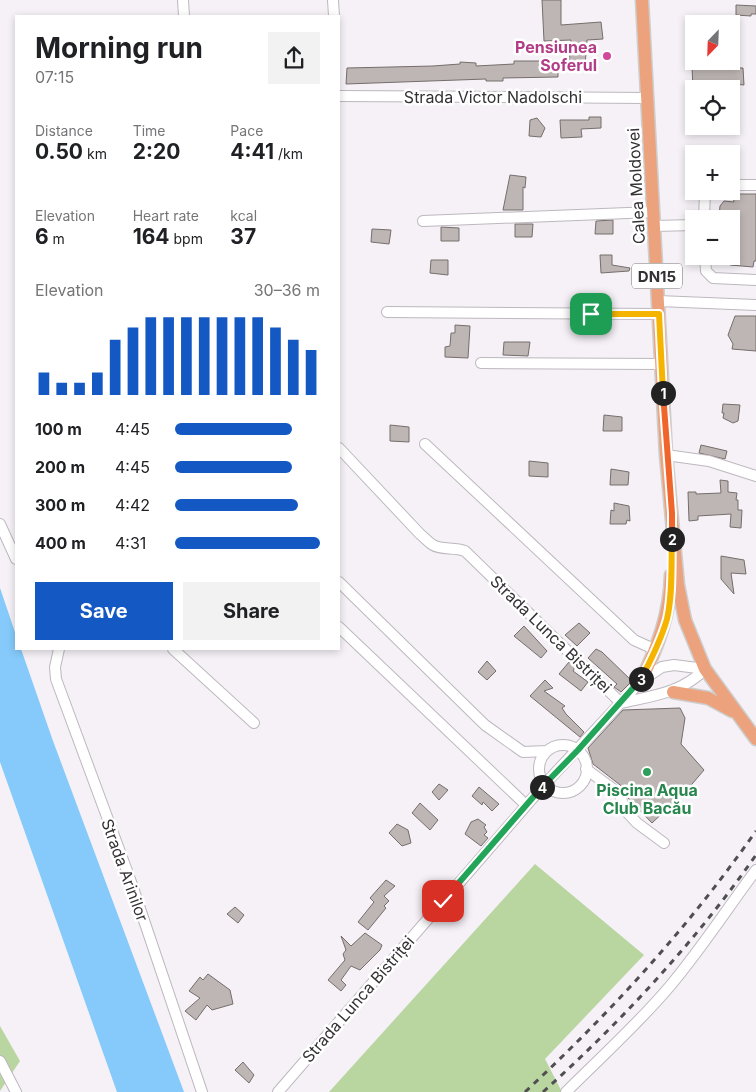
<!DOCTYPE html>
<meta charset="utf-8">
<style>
body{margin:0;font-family:Inter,sans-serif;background:#f2f2f2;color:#202124;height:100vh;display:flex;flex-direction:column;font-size:19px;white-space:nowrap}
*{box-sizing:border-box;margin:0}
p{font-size:16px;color:#757577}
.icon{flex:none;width:28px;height:28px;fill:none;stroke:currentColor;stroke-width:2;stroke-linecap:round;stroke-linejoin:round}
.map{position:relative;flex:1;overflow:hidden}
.panel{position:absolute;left:15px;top:15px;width:325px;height:635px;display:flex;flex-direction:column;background:#fff;border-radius:0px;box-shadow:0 2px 8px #0003}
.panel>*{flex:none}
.needle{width:32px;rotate:203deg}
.controls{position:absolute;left:685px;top:15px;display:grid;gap:10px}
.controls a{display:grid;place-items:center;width:55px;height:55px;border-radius:0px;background:#fff;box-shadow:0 2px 8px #0003;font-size:25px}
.pin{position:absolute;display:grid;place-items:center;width:42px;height:42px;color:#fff;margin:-21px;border-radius:10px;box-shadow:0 2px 8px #0006}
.km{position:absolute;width:25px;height:25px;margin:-12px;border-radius:50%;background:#222;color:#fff;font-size:14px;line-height:25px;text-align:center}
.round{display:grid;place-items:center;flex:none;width:52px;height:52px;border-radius:0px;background:#f2f2f2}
.summary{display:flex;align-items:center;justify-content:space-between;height:85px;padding:0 20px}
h1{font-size:28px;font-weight:700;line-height:38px}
.stats{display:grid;grid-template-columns:repeat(3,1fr);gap:8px;height:85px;padding:5px 20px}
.stats div{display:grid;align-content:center}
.stats b{font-size:21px;font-weight:700}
.stats small{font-size:14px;font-weight:400}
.stats p{font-size:14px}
.chart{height:140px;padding:10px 20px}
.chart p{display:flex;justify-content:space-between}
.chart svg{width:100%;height:90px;margin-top:5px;stroke:#1458c3;stroke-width:6}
.button{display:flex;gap:10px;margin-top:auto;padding:10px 20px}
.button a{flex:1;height:58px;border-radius:0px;background:#1458c3;color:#fff;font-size:20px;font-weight:700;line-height:58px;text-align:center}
.button a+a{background:#f2f2f2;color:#202124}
ul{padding:0 20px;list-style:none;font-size:16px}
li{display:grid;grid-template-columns:80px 60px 1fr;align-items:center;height:38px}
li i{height:12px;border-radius:6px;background:#1458c3}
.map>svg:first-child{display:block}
.green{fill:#b9d5a0}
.water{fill:#85cafa}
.building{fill:#beb6b4;stroke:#756e6b}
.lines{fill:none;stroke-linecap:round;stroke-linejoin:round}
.minor-casing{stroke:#bdb8be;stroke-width:12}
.major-casing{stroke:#cecece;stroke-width:15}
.minor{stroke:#fff;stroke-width:10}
.major{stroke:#eca37d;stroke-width:12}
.rail{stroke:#504e51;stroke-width:3;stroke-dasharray:6 6;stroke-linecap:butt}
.split-1-casing{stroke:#fff;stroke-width:10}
.split-2-casing{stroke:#fff;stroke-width:10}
.split-3-casing{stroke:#fff;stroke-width:10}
.split-4-casing{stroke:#fff;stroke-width:10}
.split-5-casing{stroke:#fff;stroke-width:10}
.split-1{stroke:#f5b400;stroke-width:6}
.split-2{stroke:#f0652b;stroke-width:6}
.split-3{stroke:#f5b400;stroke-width:6}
.split-4{stroke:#22a559;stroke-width:6}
.split-5{stroke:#22a559;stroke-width:6}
.hotel-dot{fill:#d1479c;stroke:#fff;stroke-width:2}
.leisure-dot{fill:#2e9e5b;stroke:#fff;stroke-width:2}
.labels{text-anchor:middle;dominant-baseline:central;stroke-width:5;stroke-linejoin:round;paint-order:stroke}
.shield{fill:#fff;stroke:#706f70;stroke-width:1}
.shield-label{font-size:15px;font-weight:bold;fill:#333133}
.hotel-label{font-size:16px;font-weight:bold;fill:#b23c85;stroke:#fff;text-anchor:end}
.street-label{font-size:16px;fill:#333133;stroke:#fff}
.leisure-label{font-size:16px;font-weight:bold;fill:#27864d;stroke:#fff}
</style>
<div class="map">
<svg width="756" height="1092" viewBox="0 0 756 1092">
<rect width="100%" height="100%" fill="#f5f1f7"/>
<!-- green -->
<path class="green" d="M535,864L644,955L545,1059L562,1092H329Z
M0,1026L20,1061L0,1091Z"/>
<!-- water -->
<path class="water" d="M0,588L16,635V649H21L53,741L184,1092H117L0,762Z"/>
<!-- building -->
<path class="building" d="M542,0H561V25L601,22L603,39L587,40L585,66H569L571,40L544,41Z
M736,5L756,6V14H751V16L736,15Z
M514,61H558V77L503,78V81H486V79L346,84L347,68L433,66L460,64V62L476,63V66L514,64Z
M692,67L743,68L744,85L714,82V89H693Z
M589,117H601V128L581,129L582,137L561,138L560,120H589Z
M537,118L545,128L541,137L529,136L530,120Z
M510,175L526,177L525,188L523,187V210H503Z
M733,194H756V261H754L753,267L730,265L733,222L731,219H723L719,216L720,206L724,201L734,202Z
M613,220V234H595L596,221Z
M515,224H533L532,237H515Z
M441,227L459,228V241H441Z
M372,229L391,230L389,244L371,242Z
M600,255H612V265L630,268L629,271L601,273Z
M431,260H448V275L430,273Z
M735,316H756V351L732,349L733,344L728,335Z
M455,325L470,326L468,358L445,357V347L450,346L451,333H455Z
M504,342H530L528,356L503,355Z
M723,404L740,405L738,421L733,423L723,418L724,413H722Z
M604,415L622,417V431H603Z
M390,425L409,427V442L390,441Z
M701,445L727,451L725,459L699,453Z
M529,461L548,463V477L529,476Z
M611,469L629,472L628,485H610Z
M720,480L728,481V492L737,493L736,500H738V510H742L741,528L730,527L731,514L698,516V520L689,521L688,492H696V494L721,493Z
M614,503L629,506L630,521L627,520L626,524H610L611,510L614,511Z
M721,556L744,560L746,574L731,573L734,594L721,579Z
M579,623L590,633L577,646L565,635Z
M524,626L547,651L541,658L514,636Z
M596,649L602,652L632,681L621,692L614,687L617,684L588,658Z
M487,661L496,671L487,680L478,672Z
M569,662L575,667L573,671L588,682L581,691L559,674Z
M545,680L553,688L544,691L565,706L562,708L566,714L584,732L580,737L530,696Z
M680,708L685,718L681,744L704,770L687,790L652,823L628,798L624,788L593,764L588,748L623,710Z
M439,784L448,790L439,800L432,792Z
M479,787L499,804L492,811L483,802L482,805L472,796Z
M420,803L438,820L430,830L412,813Z
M478,819L486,825L484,827L487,832L484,835L488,838L481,846L465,834L471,822Z
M397,824L408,830L411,843L402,846L389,833Z
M386,880L395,886L384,896L389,901L384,906L386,908L368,930L358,922L374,902L370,898Z
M235,907L244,915L238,923L227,914Z
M365,933L382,945L380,950L360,970L351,966L341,980L346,985L341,991L328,980L345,960L343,954L346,950L341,936L351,946Z
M208,974L230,990L233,1004L212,1010L207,1005L196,1020L185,1011L200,998L189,991L200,977L203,980Z
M243,1062L254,1075L249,1083L235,1070Z"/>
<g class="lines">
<!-- minor casing -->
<g class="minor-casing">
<path id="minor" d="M183,0L184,16
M333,0L334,16
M339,96L647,98
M731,185H756
M704,219L705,191
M423,221L653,212
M654,226L694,225
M705,256L706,271L713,278L756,280
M658,301L756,305
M387,312L659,314
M481,363L662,364
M425,444L634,640L656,650
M339,448L420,534C424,537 428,542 433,545C440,550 455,547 465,551L621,703
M666,455L709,461L756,476
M0,524L16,559
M339,582L485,725L523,752L547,751
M339,627L526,805
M59,649L55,667L56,679L130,879L202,1092
M173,649L254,723
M621,703C652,696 682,693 705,669
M539 769a24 24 0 1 1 48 0a24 24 0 1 1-48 0Z
M586,769L620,794L624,809L637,823L664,843
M0,1061L16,1092
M278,1092L544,785L641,681L662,667L674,665L705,669
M566,1092C601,1057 638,1024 670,986C701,949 727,909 756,870"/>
</g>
<!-- major casing -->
<g class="major-casing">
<path id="major" d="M642,0L666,455L678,585L685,620L705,669L756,739
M641,681C658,646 670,614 671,575
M673,692L708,698L732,711"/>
</g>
<!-- minor -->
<use href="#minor" class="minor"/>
<!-- major -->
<use href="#major" class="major"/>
<!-- rail -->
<path class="rail" d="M525,1092C612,1011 687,929 756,831
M543,1092C622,1021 695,942 756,855"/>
</g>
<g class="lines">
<!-- split-1 casing -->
<g class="split-1-casing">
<path id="split-1" d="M591,314H659L663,393"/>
</g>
<!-- split-2 casing -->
<g class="split-2-casing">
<path id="split-2" d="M663,393L672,513V539"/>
</g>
<!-- split-3 casing -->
<g class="split-3-casing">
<path id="split-3" d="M641,679C651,660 661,640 667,619C673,593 671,565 672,539"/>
</g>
<!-- split-4 casing -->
<g class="split-4-casing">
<path id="split-4" d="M542,787L578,750L641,679"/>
</g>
<!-- split-5 casing -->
<g class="split-5-casing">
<path id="split-5" d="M443,901L542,787"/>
</g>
<!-- split-1 -->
<use href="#split-1" class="split-1"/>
<!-- split-2 -->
<use href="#split-2" class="split-2"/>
<!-- split-3 -->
<use href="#split-3" class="split-3"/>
<!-- split-4 -->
<use href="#split-4" class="split-4"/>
<!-- split-5 -->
<use href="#split-5" class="split-5"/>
</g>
<!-- markers -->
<circle class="hotel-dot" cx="607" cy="56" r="5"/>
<circle class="leisure-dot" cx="647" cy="772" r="5"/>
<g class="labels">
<!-- shield labels -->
<rect class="shield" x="632" y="263.5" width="50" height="25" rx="4"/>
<g class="shield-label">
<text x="657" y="276">DN15</text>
</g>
<!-- hotel labels -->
<g class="hotel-label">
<text x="597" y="47">Pensiunea<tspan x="597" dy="18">Soferul</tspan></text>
</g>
<!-- street labels -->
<g class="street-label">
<text x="493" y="97">Strada Victor Nadolschi</text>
<text transform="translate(636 186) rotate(-93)">Calea Moldovei</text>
<text transform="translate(551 634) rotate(44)">Strada Lunca Bistriței</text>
<text transform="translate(125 870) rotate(70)">Strada Arinilor</text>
<text transform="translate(358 999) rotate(-49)">Strada Lunca Bistriței</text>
</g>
<!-- leisure labels -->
<g class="leisure-label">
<text x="647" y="790">Piscina Aqua<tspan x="647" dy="18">Club Bacău</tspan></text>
</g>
</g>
</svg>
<div class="controls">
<a><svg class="needle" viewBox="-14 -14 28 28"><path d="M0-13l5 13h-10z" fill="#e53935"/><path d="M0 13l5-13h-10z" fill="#757577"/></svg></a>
<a><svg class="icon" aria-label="locate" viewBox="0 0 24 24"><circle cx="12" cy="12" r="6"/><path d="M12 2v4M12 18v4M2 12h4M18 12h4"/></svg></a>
<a>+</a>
<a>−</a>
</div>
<div class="pin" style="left:591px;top:314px;background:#1e9e55"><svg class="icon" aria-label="arrive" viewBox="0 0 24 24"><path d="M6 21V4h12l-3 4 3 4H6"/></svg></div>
<div class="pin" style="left:443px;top:901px;background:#d93025"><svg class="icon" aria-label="check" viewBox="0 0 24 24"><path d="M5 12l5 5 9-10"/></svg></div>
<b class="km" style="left:663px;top:393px">1</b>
<b class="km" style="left:672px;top:539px">2</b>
<b class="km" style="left:641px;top:679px">3</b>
<b class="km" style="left:542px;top:787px">4</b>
<section class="panel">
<div class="summary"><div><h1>Morning run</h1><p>07:15</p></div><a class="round"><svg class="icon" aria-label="share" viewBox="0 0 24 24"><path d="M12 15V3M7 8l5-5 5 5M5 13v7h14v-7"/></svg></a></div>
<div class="stats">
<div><p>Distance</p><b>0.50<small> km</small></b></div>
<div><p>Time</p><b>2:20</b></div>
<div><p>Pace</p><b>4:41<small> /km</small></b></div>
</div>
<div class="stats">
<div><p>Elevation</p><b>6<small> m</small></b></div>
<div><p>Heart rate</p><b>164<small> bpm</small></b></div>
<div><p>kcal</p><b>37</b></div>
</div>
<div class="chart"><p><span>Elevation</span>30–36 m</p>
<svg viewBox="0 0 160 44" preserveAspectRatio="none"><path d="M5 44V33M15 44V38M25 44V38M35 44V33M45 44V17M55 44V11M65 44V6M75 44V6M85 44V6M95 44V6M105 44V6M115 44V6M125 44V6M135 44V11M145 44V17M155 44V22"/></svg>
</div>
<ul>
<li><b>100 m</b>4:45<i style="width:81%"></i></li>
<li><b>200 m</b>4:45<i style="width:81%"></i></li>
<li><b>300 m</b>4:42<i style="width:85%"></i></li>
<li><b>400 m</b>4:31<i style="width:100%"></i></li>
</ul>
<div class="button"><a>Save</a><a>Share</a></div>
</section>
</div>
